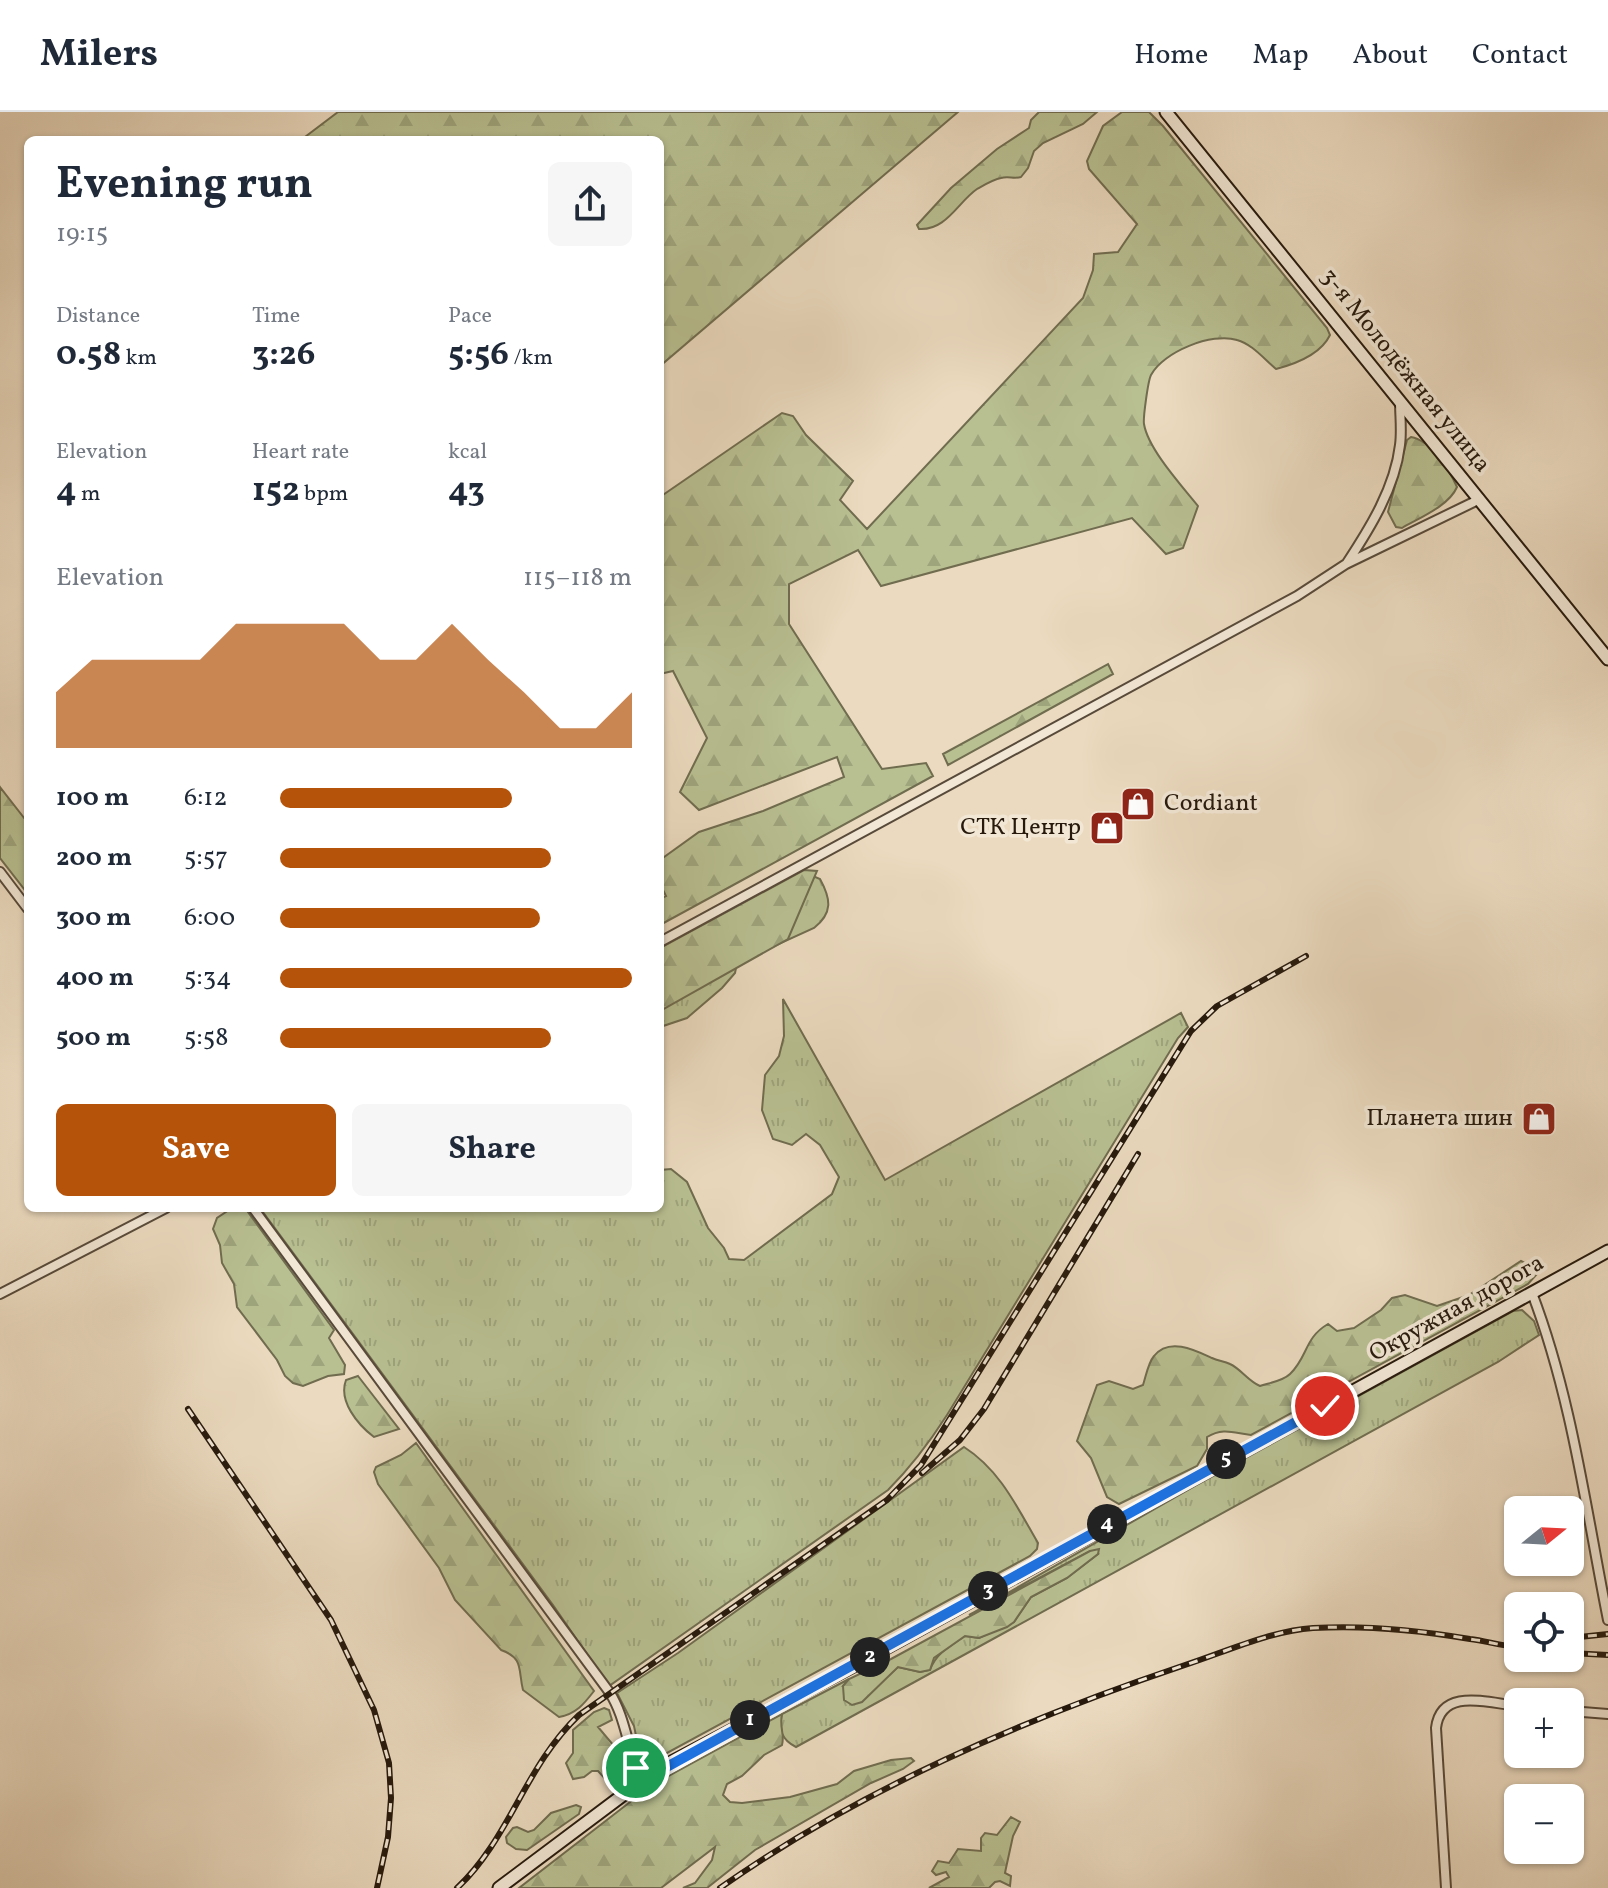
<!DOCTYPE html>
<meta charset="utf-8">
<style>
body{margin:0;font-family:Vollkorn,serif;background:#f6f6f7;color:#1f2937;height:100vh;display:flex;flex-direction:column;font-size:30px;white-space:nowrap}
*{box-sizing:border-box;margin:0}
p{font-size:26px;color:#747a83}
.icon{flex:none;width:44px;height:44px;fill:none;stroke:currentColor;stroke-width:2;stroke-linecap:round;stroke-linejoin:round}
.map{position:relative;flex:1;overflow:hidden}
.drawer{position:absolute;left:24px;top:24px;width:640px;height:1076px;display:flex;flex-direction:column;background:#fff;border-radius:12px;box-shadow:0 2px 6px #0004}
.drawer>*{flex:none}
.needle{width:52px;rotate:72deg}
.fabs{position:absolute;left:1504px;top:1384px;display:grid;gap:16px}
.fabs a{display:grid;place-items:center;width:80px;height:80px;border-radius:12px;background:#fff;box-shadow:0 2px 6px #0004;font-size:40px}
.pin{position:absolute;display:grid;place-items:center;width:68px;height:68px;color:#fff;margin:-34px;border:4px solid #fff;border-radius:50%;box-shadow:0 2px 8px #0007}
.km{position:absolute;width:40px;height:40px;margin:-20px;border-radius:50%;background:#222;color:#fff;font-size:22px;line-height:40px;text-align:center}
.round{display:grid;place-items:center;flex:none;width:84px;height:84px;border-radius:12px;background:#f6f6f7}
.summary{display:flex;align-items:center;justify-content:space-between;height:136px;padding:0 32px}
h1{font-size:44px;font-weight:700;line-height:60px}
.metrics{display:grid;grid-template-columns:repeat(3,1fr);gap:12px;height:136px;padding:8px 32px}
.metrics div{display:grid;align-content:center}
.metrics b{font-size:34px;font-weight:700}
.metrics small{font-size:22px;font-weight:400}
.metrics p{font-size:22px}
.chart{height:224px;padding:16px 32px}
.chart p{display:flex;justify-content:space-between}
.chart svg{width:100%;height:144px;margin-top:8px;fill:#b45309;opacity:.7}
.primary-button{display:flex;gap:16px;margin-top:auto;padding:16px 32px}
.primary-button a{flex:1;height:92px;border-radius:12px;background:#b45309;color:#fff;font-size:32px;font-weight:700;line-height:92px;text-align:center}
.primary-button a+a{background:#f6f6f7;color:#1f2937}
ul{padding:0 32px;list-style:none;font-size:26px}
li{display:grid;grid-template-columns:128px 96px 1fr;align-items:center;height:60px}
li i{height:20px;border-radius:10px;background:#b45309}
header{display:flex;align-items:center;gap:48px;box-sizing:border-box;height:112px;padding:0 40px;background:#fff;border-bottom:2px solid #e0e1e3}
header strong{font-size:38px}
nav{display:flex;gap:44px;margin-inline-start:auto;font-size:28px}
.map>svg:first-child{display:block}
.grass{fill:url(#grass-tufts);stroke:#706c4f;stroke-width:2}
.forest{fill:url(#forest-firs);stroke:#706c4f;stroke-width:2}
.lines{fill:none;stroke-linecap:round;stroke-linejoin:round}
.minor-casing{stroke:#584a3a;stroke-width:12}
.secondary-casing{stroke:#271a0d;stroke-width:15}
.minor{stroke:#f2e7d5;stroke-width:8}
.secondary{stroke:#f2e7d5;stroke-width:11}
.rail-casing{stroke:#271a0d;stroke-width:6}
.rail{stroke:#f2e7d5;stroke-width:3;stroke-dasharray:9;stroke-linecap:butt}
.route-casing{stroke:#fff;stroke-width:16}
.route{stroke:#1a73e8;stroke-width:10}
.labels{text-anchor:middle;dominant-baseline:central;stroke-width:7;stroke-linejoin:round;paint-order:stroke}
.street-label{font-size:24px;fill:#271a0d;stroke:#f2e7d5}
.poi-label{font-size:24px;fill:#271a0d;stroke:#f2e7d5;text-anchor:end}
</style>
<header>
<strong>Milers</strong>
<nav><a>Home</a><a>Map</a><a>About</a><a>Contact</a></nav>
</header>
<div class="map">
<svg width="1608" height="1776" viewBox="0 0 1608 1776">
<defs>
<pattern id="grass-tufts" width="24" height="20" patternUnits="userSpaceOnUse" patternTransform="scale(2)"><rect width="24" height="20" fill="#b8bf91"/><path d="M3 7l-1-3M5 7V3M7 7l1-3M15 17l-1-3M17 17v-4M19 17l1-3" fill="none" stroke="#9ea47c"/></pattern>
<pattern id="forest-firs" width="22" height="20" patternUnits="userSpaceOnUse" patternTransform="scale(2)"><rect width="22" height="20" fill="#b8bf91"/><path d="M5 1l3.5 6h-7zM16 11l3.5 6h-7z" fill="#9ea47c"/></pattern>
</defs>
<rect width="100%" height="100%" fill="#ebdabf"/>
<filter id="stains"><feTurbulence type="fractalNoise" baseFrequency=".0025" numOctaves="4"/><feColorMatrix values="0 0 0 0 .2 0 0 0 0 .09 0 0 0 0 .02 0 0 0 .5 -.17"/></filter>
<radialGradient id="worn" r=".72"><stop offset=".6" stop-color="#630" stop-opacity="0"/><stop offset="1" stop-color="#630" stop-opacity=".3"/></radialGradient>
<!-- grass -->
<path class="grass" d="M793,761H806L820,767C831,787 833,801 814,816L737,851L735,861L722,876L687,906L660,915V834Z
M783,887L885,1068L1181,901L1188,915L1178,926L947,1303C929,1331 911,1355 888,1378L609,1574L553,1493L260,1096H660V1058L671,1057L687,1070L708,1116L724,1136L729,1147L744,1148L832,1082L839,1065L820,1033L806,1022L792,1033L773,1027L762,998L765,963L779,944L784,924Z
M1522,1198L1534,1209L1539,1223L1498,1250L796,1635C782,1628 778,1618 782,1602L849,1567L843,1574L871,1579L898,1555L920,1560L930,1558C936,1541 950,1534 965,1524L979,1526L1014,1510L1031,1485L1067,1466L1098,1442L1090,1439L969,1503L1195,1374L1513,1199Z
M964,1335C1000,1358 1017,1395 1038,1431L1037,1437L1030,1444L667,1641L650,1645L640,1643L634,1614L617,1581L678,1541Z"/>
<!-- forest -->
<path class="forest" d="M338,0H958L660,254V28H301Z
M1039,0H1097L1083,12L1043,31L1034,39L1028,56L1021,65C1014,67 1008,64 1001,66C994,67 984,73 977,77C958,90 946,119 919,117L917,113L951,76L997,37L1029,16L1031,8Z
M1122,0H1149L1163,14L1327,216L1330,223C1321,242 1295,252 1276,257C1264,247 1252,232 1237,228C1212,220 1163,240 1151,263C1148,269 1143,306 1144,312C1148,337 1182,374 1198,394L1183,436L1166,442L1132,406L881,474L858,438L789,472V512L882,657L926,651L933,664L660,813V787L666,784L660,772V748L699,720L763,699L844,665L837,645L699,698L680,680L707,626L673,559L660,562V385L782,301L793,304L806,323L853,369L840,388L867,417L1083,186L1093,158L1094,142L1118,140L1137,112L1089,57L1087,49L1103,14Z
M1411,325C1430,328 1449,357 1457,375C1449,394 1419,406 1402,416L1396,415L1388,400L1407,328Z
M1108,552L1113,562L948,653L943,642Z
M0,675L28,711V782L0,746Z
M804,758L817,759L788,827L660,899V836Z
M232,1096H245L334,1218L329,1226L345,1253L344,1262L328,1264L303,1274L293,1271L285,1264L277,1248L237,1195L234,1172L222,1151L220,1133L213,1117L217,1106Z
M1521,1149L1531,1154L1537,1162L1528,1172L1251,1323C1234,1321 1223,1315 1207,1325V1337L1197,1354L1119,1392L1107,1385L1091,1346L1077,1329L1097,1273L1109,1269L1133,1277L1143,1273C1146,1264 1148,1251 1154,1244C1169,1225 1195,1238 1212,1246C1218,1249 1224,1249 1230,1252C1241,1257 1248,1269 1260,1274C1269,1271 1283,1269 1290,1262C1308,1245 1304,1226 1328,1212L1337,1219L1354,1216L1381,1198L1392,1186L1405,1183L1437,1194L1469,1183Z
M358,1264L399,1317L374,1325C358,1313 338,1289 346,1268Z
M416,1331L594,1579C584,1592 576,1602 559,1605L523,1578C518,1558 524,1546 501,1538L455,1488L439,1456L378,1372L374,1360L376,1355L401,1343Z
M1099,1437L1098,1442L1067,1466L1031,1485L1014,1510L1007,1515L979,1526L965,1524L934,1546L930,1558L920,1560L898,1555L862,1590L852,1593L844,1588L843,1574L849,1567L891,1547L1090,1439Z
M604,1596L609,1598L612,1608L598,1615L615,1635C615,1648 617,1660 609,1671L598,1659H592L584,1665L573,1667L566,1651L573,1641V1618L594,1600Z
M782,1602C779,1614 785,1623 782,1633L764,1643L742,1664L727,1672L723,1683L730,1690L742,1691L790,1685L837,1672L854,1659L891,1648L911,1646L914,1649L903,1657L871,1671L755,1738L707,1776H683L695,1771L712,1748L715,1735L661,1776H519L652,1673Z
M576,1693L581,1695L579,1702L527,1738L516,1737L507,1731L506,1725L513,1716L517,1715L528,1720L534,1718L551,1701Z
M1011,1705L1020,1710L1013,1724L1006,1756L1005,1761L1011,1764L1010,1774L1000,1769L995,1770L989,1776H929L949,1765L946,1760L936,1763L932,1759L938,1749L949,1751L958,1737L981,1739V1726L985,1721L997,1723Z"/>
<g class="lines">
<!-- minor casing -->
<g class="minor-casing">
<path id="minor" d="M1347,451C1370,416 1395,376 1400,333C1402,319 1400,304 1400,289
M0,760L28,797
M660,830L1297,484L1346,452L1480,387
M253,1096L610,1581C627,1608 627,1640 643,1668
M1532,1181C1572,1286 1586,1398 1608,1508
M0,1182L166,1096
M1570,1599L1608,1602
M1446,1776L1436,1616C1441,1575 1488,1591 1518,1594"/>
</g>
<!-- secondary casing -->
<g class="secondary-casing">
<path id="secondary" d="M1166,0L1608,547
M499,1776L643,1668L672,1650L853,1554L1608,1139"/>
</g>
<!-- minor -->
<use href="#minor" class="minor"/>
<!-- secondary -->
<use href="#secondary" class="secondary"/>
<!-- rail casing -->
<g class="rail-casing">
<path id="rail" d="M188,1297L331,1508L374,1598L389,1651L391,1686L388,1725L377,1776
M922,1361L960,1328L984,1297L1138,1042
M1570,1526L1608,1522
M1570,1541L1608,1543
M457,1776C509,1728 525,1654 579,1603L887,1388L921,1353L1191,919L1217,894L1306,844
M720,1776C861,1677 1022,1608 1185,1553C1225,1540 1270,1519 1313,1516C1365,1513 1418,1518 1470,1527C1486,1529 1502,1534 1518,1535"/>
</g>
<!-- rail -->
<use href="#rail" class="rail"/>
</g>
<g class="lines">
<!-- route casing -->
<g class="route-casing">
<path id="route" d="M636,1656L643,1668L1325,1294"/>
</g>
<!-- route -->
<use href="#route" class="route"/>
</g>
<!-- icons -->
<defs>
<g id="shop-square" transform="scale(1.8)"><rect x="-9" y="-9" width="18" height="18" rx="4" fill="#8f2418" stroke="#f2e7d5"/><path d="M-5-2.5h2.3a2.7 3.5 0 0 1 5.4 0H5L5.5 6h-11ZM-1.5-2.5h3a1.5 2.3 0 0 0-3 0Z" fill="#fff"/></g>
</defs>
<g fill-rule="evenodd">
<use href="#shop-square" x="1138" y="692"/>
<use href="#shop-square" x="1107" y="716"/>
<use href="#shop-square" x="1539" y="1007"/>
</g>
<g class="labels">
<!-- street labels -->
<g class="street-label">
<text transform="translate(1405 259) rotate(51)">3-я Молодёжная улица</text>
<text transform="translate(1457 1197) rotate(-29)">Окружная дорога</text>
</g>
<!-- poi labels -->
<g class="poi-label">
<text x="1164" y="692" text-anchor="start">Cordiant</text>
<text x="1081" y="716">СТК Центр</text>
<text x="1513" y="1007">Планета шин</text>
</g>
</g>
<rect width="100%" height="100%" filter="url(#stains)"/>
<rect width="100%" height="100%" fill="url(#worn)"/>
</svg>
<div class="fabs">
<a><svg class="needle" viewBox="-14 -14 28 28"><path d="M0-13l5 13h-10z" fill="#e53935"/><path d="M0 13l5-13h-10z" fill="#747a83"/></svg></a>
<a><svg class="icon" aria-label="locate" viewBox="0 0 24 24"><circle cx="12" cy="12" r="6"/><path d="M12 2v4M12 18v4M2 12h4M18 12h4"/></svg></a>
<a>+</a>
<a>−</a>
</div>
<div class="pin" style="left:636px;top:1656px;background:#1e9e55"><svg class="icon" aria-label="arrive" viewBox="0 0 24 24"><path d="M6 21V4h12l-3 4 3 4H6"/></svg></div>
<div class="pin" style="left:1325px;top:1294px;background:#d93025"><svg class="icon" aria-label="check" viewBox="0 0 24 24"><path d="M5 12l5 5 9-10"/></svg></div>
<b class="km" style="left:750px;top:1608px">1</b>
<b class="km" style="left:870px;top:1545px">2</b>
<b class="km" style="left:988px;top:1479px">3</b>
<b class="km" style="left:1107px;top:1412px">4</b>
<b class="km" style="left:1226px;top:1347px">5</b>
<section class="drawer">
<div class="summary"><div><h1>Evening run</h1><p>19:15</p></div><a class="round"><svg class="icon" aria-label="share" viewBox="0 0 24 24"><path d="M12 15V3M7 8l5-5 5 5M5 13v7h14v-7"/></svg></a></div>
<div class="metrics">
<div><p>Distance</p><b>0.58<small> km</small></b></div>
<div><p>Time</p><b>3:26</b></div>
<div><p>Pace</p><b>5:56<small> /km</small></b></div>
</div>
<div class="metrics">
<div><p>Elevation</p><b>4<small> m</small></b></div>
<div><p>Heart rate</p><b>152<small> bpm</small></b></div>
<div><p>kcal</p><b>43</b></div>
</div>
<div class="chart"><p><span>Elevation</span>115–118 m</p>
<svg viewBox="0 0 160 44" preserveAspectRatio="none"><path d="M0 44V27L10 17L20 17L30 17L40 17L50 6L60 6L70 6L80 6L90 17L100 17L110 6L120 17L130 27L140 38L150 38L160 27V44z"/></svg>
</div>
<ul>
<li><b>100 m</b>6:12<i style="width:66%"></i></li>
<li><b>200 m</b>5:57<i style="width:77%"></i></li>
<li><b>300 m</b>6:00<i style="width:74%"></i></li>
<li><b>400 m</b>5:34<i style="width:100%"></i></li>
<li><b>500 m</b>5:58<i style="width:77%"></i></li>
</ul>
<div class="primary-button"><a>Save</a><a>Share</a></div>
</section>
</div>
